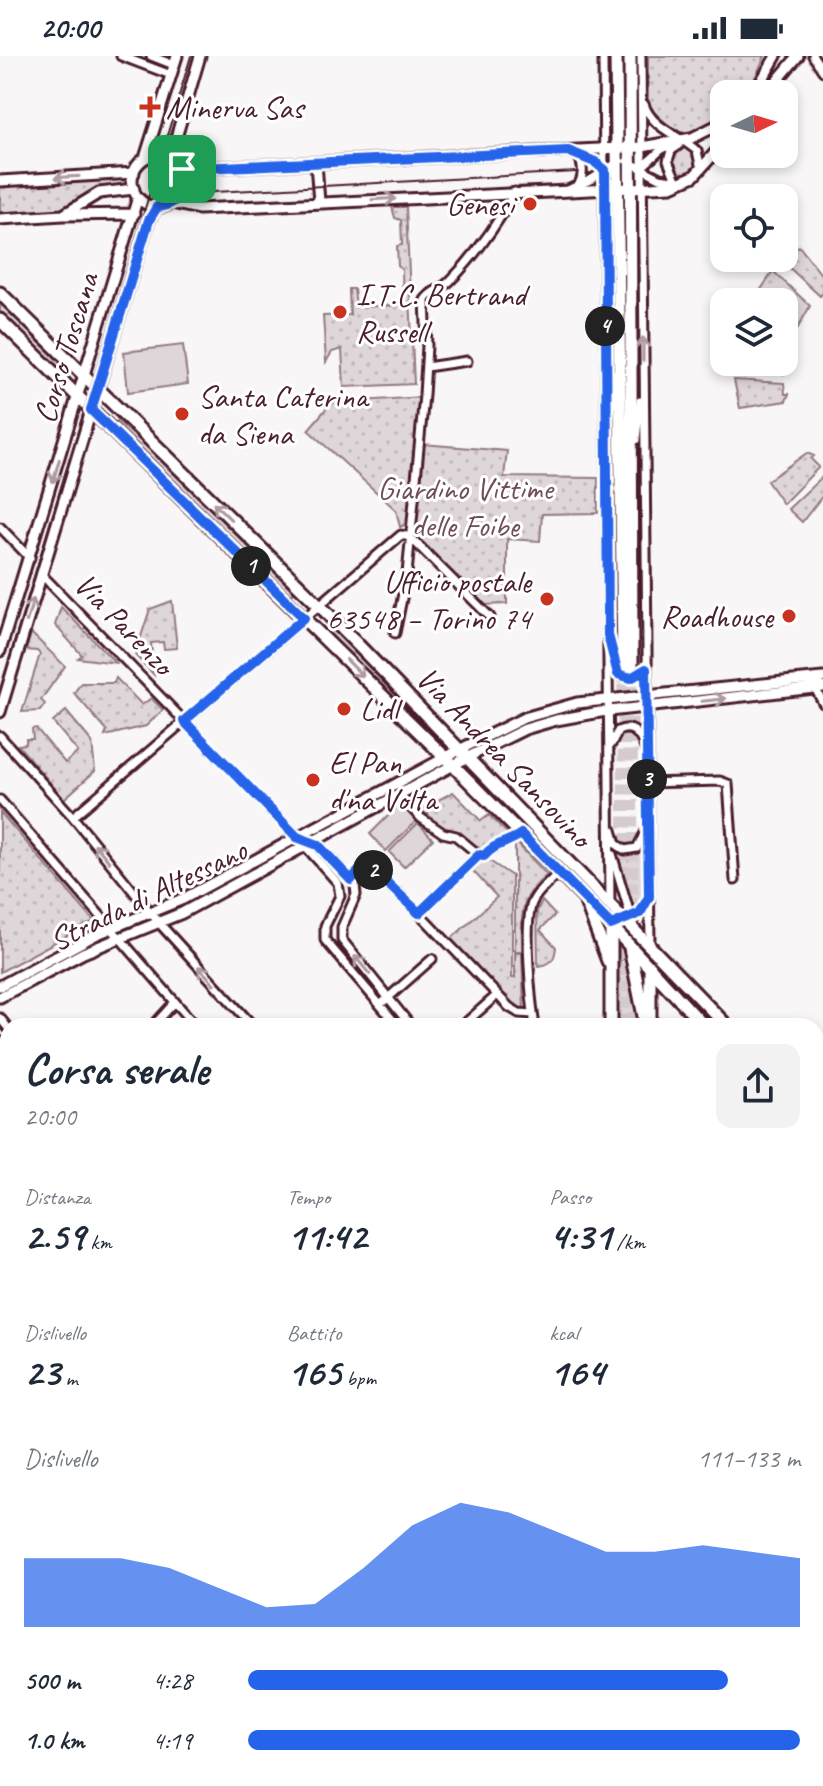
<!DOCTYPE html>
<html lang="it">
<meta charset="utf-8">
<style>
body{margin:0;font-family:Caveat,sans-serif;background:#f2f2f3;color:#1f2937;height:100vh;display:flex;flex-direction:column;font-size:30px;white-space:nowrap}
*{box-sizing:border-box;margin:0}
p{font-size:26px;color:#747a83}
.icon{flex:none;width:44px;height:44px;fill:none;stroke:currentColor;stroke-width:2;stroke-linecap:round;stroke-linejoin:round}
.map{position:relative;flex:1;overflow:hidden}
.side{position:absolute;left:0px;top:962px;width:824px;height:768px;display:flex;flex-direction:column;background:#fff;border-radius:24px 24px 0 0;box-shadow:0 4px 12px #0003}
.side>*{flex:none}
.needle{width:52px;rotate:85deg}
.tools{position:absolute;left:710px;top:24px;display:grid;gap:16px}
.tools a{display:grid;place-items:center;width:88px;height:88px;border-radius:16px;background:#fff;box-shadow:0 4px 12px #0003;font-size:40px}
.pin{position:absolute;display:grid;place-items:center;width:68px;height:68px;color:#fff;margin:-34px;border-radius:16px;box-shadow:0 4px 12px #0006}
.km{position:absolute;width:40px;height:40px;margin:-20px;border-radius:50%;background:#222;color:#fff;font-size:22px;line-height:40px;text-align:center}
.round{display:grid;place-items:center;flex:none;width:84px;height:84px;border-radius:16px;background:#f2f2f3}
.headline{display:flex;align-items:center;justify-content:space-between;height:136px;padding:0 24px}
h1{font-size:44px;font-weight:700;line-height:60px}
.figures{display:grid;grid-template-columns:repeat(3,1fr);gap:12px;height:136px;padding:8px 24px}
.figures div{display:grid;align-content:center}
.figures b{font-size:40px;font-weight:700}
.figures small{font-size:22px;font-weight:400}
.figures p{font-size:22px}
.chart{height:224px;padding:16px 24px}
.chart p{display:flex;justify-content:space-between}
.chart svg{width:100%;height:144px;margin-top:8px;fill:#2563eb;opacity:.7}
ul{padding:0 24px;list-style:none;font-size:26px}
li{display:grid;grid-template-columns:128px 96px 1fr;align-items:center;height:60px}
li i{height:20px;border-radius:10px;background:#2563eb}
.status{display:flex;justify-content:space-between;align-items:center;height:56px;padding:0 40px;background:#fff;direction:ltr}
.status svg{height:22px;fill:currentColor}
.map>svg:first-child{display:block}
.grass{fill:url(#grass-dots);stroke:#947a82;stroke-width:2}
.pitch{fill:#ded6d9;stroke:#947a82;stroke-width:2}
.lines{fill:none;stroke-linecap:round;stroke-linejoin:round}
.secondary-tunnel{stroke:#d5cbce;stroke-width:11;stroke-dasharray:11 5.5;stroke-linecap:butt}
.minor-casing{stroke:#4a1f2b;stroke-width:13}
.tertiary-casing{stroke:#4a1f2b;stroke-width:15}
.secondary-casing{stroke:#4a1f2b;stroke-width:17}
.minor{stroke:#fff;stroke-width:7}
.tertiary{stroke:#fff;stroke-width:9}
.secondary{stroke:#fff;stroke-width:11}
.tram{stroke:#4a1f2b;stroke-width:2}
.oneway{stroke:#ae9aa0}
.route-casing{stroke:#fff;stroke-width:16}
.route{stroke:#2563eb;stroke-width:10}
.poi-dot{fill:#c8321e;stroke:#fff;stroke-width:3}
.labels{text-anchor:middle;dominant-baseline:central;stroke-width:6;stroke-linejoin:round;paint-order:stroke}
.poi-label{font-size:32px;fill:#4a1f2b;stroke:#fff;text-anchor:start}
.street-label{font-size:32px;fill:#4a1f2b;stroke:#fff}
.park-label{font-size:32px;fill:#6f4d56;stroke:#fff}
</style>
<div class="status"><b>20:00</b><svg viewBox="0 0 49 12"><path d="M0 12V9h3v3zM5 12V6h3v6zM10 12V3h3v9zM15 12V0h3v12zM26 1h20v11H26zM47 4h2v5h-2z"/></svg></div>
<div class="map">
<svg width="823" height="1730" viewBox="0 0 823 1730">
<defs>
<pattern id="grass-dots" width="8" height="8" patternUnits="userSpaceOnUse" patternTransform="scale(2)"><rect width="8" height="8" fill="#ded6d9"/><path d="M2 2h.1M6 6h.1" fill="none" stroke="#c0b7ba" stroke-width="1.8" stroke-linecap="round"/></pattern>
</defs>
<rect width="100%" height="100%" fill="#f8f6f7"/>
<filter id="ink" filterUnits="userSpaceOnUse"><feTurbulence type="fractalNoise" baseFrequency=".0125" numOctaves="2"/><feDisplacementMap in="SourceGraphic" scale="16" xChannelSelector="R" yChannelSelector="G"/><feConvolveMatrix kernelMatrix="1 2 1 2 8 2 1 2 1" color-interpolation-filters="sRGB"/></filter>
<g filter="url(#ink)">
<!-- grass -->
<path class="grass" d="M648,0H765L754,24L744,38H724V57C684,83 682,84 648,50Z
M671 104a13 13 0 1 1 26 0a13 13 0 1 1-26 0Z
M126,121L127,129L97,134L64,157L0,160V129Z
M392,151H406L414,328L344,331L342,293L332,296L326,306L323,260L350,259L349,233H354L356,251L403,249L402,214L398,210L397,190L402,189L401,164L395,162Z
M799,190L823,221V237L820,240L782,205Z
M773,215L810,250L794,279L784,277V246H753Z
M0,247L61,308L59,311L0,257Z
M784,285L790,289L784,318H734L735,306H784Z
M734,324L784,327L785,338H789L786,345L740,352Z
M422,341L409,467L400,471L396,454L308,374L331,347Z
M117,365L154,397L294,536L290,541L114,368Z
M422,388L507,395L504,421L598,422V457L542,458L540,485L507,483V548L483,549L412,480Z
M807,397L814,400L811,403L819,411L783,448L767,425Z
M823,420V439L802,466L788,453Z
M172,545L177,592L164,593L163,586L151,587L154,619L135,599L150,553Z
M61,551L116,607L78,602L82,599L55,569Z
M331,571L436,674L433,676L410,653L389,638L326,576Z
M31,577L65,610L41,644L45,648L40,655L22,656L40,598L37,595L26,594Z
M116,622L142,649L151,642L163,654L146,670L105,680L107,675L74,637L81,627H114Z
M66,655L92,686L95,715L64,743L18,689L26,688V683H33L32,673L36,672L65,707L78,696L53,666Z
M480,722L583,826L581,829L568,820L477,725Z
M453,736L481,765L489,759L512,782C504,786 486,794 478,794C472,790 468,783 462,780C448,772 434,772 428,758L416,756Z
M0,756L94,865L0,916Z
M515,785L547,819C517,843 522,860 522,895H515Z
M644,789L645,840L638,852L629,843L614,792L630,798Z
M485,802L512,820V922H515V897H522L524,956L513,948L451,883L497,841L472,814Z
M542,845L555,859L540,874L556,891C555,903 551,909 538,910L537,855Z
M624,902L630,908L641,970H616V908Z"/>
<!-- pitch -->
<path class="pitch" d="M183,289L188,328L128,336L124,296Z
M400,748L416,765L386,795L370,778Z
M418,767L433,783L404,811L389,796Z"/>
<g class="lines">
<!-- secondary-tunnel -->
<path class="secondary-tunnel" d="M623,612L624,970
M632,612L633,897
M633,923L634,970"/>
<!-- minor casing -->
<g class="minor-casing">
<path id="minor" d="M121,0L171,19
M151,0L174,9
M603,0L610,848
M641,0L650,889
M813,0L823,15
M644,48C652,73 680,79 697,95L701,113
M569,96L595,106L604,113
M578,100C583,107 584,120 579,128
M627,105L660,122L678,125
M641,112L661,94L672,88
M677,126L668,105L671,95L679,89
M570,133L592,123L620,105
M426,311L467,305
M610,361L615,317
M636,384L640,345
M0,471L30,502
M41,518L297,781L338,827L340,840L325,870V884L398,970
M395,577L407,518L424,339L427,290L425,244C430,235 442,233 450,225C474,201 498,167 515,136
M611,593L615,613L620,620L631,622L646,613
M813,628L823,647
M0,680L73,761L160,868L253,970
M612,687L618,675C633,668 640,679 645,692
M647,727L720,725L728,728L735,824
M399,739L421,762L443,777L456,780L479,799
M0,744L196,970
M73,761L401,479L410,481L490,561
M612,774L616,788L625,794L637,792L645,777
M297,781L318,789L355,829L356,839L342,871V884L411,970
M612,798L634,871
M351,824L361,813H372L419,857L509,951L519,957L533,958
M419,857L479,799L484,800C495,788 508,787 521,778
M630,862L641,855L648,843
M380,949L432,903
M0,962L8,972
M153,970L175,946
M462,970L497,939
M535,970C531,947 523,863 533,845C538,834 550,826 559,817
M0,986H8
M0,1163L8,1162
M816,1254L823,1247
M0,1310L8,1313
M816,1315L823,1322
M0,1407L8,1380
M0,1436L8,1438
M816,1441L823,1440
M0,1549L8,1552
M816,1604L823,1599
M0,1652L8,1627
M816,1658L823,1666
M0,1665L8,1669
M138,1722L158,1730
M405,1722L409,1730
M651,1722L652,1730
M712,1722L719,1730
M124,1730L127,1722
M351,1730L355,1722
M480,1730L483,1722
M620,1730L621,1722
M686,1730L691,1722"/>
</g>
<!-- tertiary casing -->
<g class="tertiary-casing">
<path id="tertiary" d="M754,38L776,0
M766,38L798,0
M132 125a26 26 0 1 1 52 0a26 26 0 1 1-52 0Z
M145,102L177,0
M170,102L200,0
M316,107L319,146
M182,113L642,91L692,82L724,66
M0,125L134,117
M172,147L199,153L671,130L694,120L724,87
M63,159L134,158
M0,163L63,159L99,137L134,133
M0,595L138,141
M0,656L142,186L149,164L157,151
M0,930L97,878L183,843L461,693L524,662L577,647L823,622
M0,941L83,897L182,857L468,701L525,673L556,664L600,656L823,631
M0,1212L8,1223
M0,1251L8,1262
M334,1722L340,1730
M364,1722L369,1730"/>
</g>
<!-- secondary casing -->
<g class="secondary-casing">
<path id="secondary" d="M616,0L623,612
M630,0L632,612
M0,237L325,555L727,970
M0,264L453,709L602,860L704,970
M586,846L608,905
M611,867V970
M630,892L646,970
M650,964V910
M816,1063L823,1071
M816,1087L823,1094
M628,1730V1722
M644,1730V1722"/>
</g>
<!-- minor -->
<use href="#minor" class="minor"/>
<!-- tertiary -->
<use href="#tertiary" class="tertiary"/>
<!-- secondary -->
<use href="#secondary" class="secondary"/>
<!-- tram -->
<path class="tram" d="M145,160L155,147L177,138L576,116
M0,634L191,0"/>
</g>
<!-- one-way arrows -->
<defs><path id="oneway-shaft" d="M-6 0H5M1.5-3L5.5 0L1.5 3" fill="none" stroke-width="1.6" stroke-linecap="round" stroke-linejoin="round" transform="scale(2)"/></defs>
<g class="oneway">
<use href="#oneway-shaft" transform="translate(67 121) rotate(177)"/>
<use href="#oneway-shaft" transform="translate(384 143) rotate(-3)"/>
<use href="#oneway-shaft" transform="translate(643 293) rotate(-90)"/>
<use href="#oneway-shaft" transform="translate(56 415) rotate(106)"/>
<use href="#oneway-shaft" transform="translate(222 455) rotate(-136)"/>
<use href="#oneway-shaft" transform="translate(30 554) rotate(-73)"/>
<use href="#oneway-shaft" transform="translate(355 612) rotate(45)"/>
<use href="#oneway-shaft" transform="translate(714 644) rotate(-6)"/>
<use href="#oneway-shaft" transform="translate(102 797) rotate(-129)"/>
<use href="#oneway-shaft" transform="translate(362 909) rotate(-130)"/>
<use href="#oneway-shaft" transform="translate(206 919) rotate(-132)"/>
</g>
</g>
<g class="lines" filter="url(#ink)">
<!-- route casing -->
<g class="route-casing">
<path id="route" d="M568,95L595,106L605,114L608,579L618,618L631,622L646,613L649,841L640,857L611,869L521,778C508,787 495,787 484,800L479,799L419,857L372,813H361L351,824L318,789L297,781L184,665L304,562L91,354L149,164L157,151C178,149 188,133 182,113Z"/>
</g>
<!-- route -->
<use href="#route" class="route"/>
</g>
<!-- markers -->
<g class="poi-dot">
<path d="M146 39h8v8h8v8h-8v8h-8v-8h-8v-8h8z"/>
<circle cx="530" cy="148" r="8"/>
<circle cx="340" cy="256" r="8"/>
<circle cx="182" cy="358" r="8"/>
<circle cx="547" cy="543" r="8"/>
<circle cx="789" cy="560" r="8"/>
<circle cx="344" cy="653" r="8"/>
<circle cx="313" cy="724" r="8"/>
</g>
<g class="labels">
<!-- poi labels -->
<g class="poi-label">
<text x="166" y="51">Minerva Sas</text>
<text x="514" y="148" text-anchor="end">Genesi</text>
<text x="356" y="238">I.T.C. Bertrand<tspan x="356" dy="37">Russell</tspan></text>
<text x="198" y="340">Santa Caterina<tspan x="198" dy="37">da Siena</tspan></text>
<text x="531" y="525" text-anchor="end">Ufficio postale<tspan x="531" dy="37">63548 – Torino 74</tspan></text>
<text x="773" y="560" text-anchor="end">Roadhouse</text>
<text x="360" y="653">Lidl</text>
<text x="329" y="706">El Pan<tspan x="329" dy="37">d'na Volta</tspan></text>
</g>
<!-- street labels -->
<g class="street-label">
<text transform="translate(66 292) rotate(-73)">Corso Toscana</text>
<text transform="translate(124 568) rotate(46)">Via Parenzo</text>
<text transform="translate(504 701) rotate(46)">Via Andrea Sansovino</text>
<text transform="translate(148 839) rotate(-26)">Strada di Altessano</text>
</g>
<!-- park labels -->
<g class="park-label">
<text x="465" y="432">Giardino Vittime<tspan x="465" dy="37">delle Foibe</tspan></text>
</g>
</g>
</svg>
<div class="tools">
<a><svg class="needle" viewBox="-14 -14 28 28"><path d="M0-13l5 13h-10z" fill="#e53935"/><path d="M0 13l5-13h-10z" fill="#747a83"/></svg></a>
<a><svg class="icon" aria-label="locate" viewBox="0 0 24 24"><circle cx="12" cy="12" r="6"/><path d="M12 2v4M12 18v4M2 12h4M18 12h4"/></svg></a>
<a><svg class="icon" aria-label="layers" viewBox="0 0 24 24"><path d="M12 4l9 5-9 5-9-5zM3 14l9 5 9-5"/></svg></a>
</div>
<div class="pin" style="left:182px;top:113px;background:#1e9e55"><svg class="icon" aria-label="arrive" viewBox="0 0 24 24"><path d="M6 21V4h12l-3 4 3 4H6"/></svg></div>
<b class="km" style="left:251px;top:510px">1</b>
<b class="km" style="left:373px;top:814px">2</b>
<b class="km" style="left:647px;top:723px">3</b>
<b class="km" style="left:605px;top:270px">4</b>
<section class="side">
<div class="headline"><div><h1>Corsa serale</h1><p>20:00</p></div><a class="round"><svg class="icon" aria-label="share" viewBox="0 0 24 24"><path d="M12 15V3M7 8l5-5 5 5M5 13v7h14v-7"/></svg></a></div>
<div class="figures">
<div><p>Distanza</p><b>2.59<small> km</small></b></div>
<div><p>Tempo</p><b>11:42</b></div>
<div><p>Passo</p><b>4:31<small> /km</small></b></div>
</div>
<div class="figures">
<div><p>Dislivello</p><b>23<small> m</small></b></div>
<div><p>Battito</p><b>165<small> bpm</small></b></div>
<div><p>kcal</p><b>164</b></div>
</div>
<div class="chart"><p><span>Dislivello</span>111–133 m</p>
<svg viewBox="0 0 160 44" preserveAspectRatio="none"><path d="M0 44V23L10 23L20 23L30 26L40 32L50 38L60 37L70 26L80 13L90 6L100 9L110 15L120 21L130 21L140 19L150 21L160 23V44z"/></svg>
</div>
<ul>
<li><b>500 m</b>4:28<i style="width:87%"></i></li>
<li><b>1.0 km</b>4:19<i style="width:100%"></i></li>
</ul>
</section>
</div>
